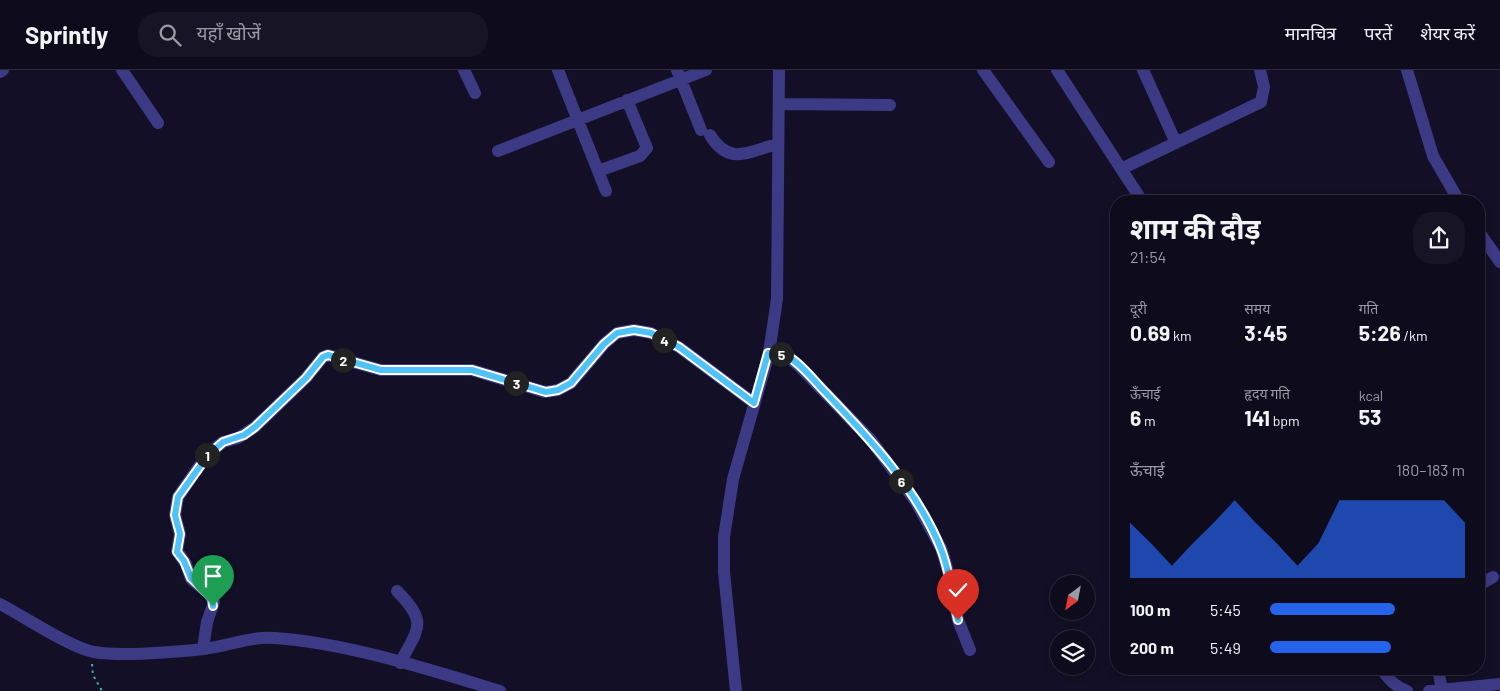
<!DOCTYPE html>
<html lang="hi">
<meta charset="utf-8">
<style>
body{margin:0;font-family:Barlow,"Noto Sans Devanagari",sans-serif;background:#171425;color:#f1f3f6;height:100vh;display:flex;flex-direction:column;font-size:19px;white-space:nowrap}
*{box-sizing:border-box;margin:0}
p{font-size:16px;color:#9b9ba3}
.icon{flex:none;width:28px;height:28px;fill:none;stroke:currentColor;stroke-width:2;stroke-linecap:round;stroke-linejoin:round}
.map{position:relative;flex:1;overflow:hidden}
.side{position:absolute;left:1110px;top:125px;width:375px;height:480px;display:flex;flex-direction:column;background:#0e0b1c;border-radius:20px;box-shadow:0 2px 8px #0003,0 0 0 1px #2e2b3b}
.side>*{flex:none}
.needle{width:32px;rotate:212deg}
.tools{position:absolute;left:1050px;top:505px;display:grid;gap:10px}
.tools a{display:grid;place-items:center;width:45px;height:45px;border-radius:50%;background:#0e0b1c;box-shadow:0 2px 8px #0003,0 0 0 1px #2e2b3b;font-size:25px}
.pin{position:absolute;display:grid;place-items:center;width:42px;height:42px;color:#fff;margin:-51px -21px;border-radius:50% 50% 50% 0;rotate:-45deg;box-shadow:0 0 5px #0007}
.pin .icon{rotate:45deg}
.km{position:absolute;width:25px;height:25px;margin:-12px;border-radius:50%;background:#222;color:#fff;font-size:14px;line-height:25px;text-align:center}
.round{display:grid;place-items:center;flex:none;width:52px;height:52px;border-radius:20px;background:#171425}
.summary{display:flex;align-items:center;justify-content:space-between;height:85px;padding:0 20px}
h1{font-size:28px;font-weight:700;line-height:38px}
.metrics{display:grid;grid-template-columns:repeat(3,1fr);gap:8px;height:85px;padding:5px 20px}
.metrics div{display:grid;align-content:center}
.metrics b{font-size:21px;font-weight:700}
.metrics small{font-size:14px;font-weight:400}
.metrics p{font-size:14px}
.chart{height:140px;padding:10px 20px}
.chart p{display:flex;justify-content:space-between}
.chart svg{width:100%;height:90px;margin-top:5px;fill:#2563eb;opacity:.7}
ul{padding:0 20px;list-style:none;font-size:16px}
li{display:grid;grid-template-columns:80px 60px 1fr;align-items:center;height:38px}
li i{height:12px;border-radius:6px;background:#2563eb}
header{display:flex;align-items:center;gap:30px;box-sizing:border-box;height:70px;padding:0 25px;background:#0e0b1c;border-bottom:1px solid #2e2b3b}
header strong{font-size:24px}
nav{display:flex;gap:28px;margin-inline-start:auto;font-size:18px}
.search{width:350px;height:45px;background:#171425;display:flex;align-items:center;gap:12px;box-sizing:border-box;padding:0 18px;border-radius:20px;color:#9b9ba3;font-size:19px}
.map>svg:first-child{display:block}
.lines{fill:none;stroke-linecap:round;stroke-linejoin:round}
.path{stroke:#2fb8b0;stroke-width:2;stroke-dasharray:2.5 4;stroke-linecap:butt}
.minor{stroke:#3d3a85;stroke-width:12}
.route-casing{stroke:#fff;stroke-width:10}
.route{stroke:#4fc3f7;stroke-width:6}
</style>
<header>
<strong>Sprintly</strong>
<div class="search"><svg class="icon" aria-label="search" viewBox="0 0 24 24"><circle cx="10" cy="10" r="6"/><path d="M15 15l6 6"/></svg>यहाँ खोजें</div>
<nav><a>मानचित्र</a><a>परतें</a><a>शेयर करें</a></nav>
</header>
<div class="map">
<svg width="1500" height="621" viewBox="0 0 1500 621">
<rect width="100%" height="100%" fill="#130f26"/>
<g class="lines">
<!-- path -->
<path class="path" d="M92,594L93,605L102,621"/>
<!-- minor -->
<path class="minor" d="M122,0L158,53
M464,0L475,23
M558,0L606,121
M677,0L701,60
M983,0L1049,92
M1057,0L1142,131
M1143,0L1176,73
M1407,0L1433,86L1459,131
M0,2L3,0
M779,34L890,35
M710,65C729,96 748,82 777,74
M498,81L706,0
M1121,99L1261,32L1264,17L1260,0
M598,101L640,86L647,78L627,30
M1479,162L1500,192
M769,283H779L788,286L801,298L871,370L916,432L941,478L949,504L958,550L970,580
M1479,515L1493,507
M397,521C428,553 419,557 400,593
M0,534C23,546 71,578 94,582C122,587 175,582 204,579C228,576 251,566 275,568C347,573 431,600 500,621
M203,579L207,552L214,532L208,523L191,509L186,494L177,481L180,464L175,445L178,427L207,385L223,372L238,368L255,357L306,308L323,287L328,285L381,300H472L545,322L558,320L571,313L604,274L617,263L634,260L651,263L679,277L754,333
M1382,599C1388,610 1395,616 1407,621
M1438,599L1442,620
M736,621L724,502V467L733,409L769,283L777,229L779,0
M1429,621L1500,614"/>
</g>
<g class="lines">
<!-- route casing -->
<g class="route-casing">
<path id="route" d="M213,536L212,528L191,508L184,491L177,482L180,464L175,445L178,427L208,385L223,372L244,365L255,357L306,308L323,287L328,285L381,300H472L546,322L558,320L571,313L604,274L617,263L634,260L651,263L679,277L754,333L768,283C775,283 781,283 787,286C802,294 814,311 826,323C870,369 917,419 941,479C950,502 952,526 958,550"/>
</g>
<!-- route -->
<use href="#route" class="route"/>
</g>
</svg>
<div class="tools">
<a><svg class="needle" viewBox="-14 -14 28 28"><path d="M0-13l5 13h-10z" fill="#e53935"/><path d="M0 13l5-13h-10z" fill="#9b9ba3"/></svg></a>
<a><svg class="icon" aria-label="layers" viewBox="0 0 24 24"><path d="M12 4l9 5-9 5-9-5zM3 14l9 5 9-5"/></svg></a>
</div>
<div class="pin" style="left:213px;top:536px;background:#1e9e55"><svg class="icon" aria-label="arrive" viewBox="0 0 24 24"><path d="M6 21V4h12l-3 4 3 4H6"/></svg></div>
<div class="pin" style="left:958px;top:550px;background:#d93025"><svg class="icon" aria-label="check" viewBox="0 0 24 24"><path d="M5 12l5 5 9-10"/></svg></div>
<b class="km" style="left:207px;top:385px">1</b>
<b class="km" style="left:343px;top:290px">2</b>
<b class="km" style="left:516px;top:313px">3</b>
<b class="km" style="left:664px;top:270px">4</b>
<b class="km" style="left:781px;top:284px">5</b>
<b class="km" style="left:901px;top:411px">6</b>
<section class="side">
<div class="summary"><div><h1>शाम की दौड़</h1><p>21:54</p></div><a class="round"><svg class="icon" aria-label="share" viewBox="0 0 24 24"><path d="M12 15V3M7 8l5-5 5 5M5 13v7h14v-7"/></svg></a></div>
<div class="metrics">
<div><p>दूरी</p><b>0.69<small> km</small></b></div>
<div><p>समय</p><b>3:45</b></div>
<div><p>गति</p><b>5:26<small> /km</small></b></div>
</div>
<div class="metrics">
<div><p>ऊँचाई</p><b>6<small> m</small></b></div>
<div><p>हृदय गति</p><b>141<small> bpm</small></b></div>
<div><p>kcal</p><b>53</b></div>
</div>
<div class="chart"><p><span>ऊँचाई</span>180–183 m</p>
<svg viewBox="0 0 160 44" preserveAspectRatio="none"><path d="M0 44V17L10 27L20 38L30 27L40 17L50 6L60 17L70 27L80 38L90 27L100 6L110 6L120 6L130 6L140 6L150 6L160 17V44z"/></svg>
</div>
<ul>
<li><b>100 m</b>5:45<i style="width:64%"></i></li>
<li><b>200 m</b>5:49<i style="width:62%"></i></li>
</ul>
</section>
</div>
